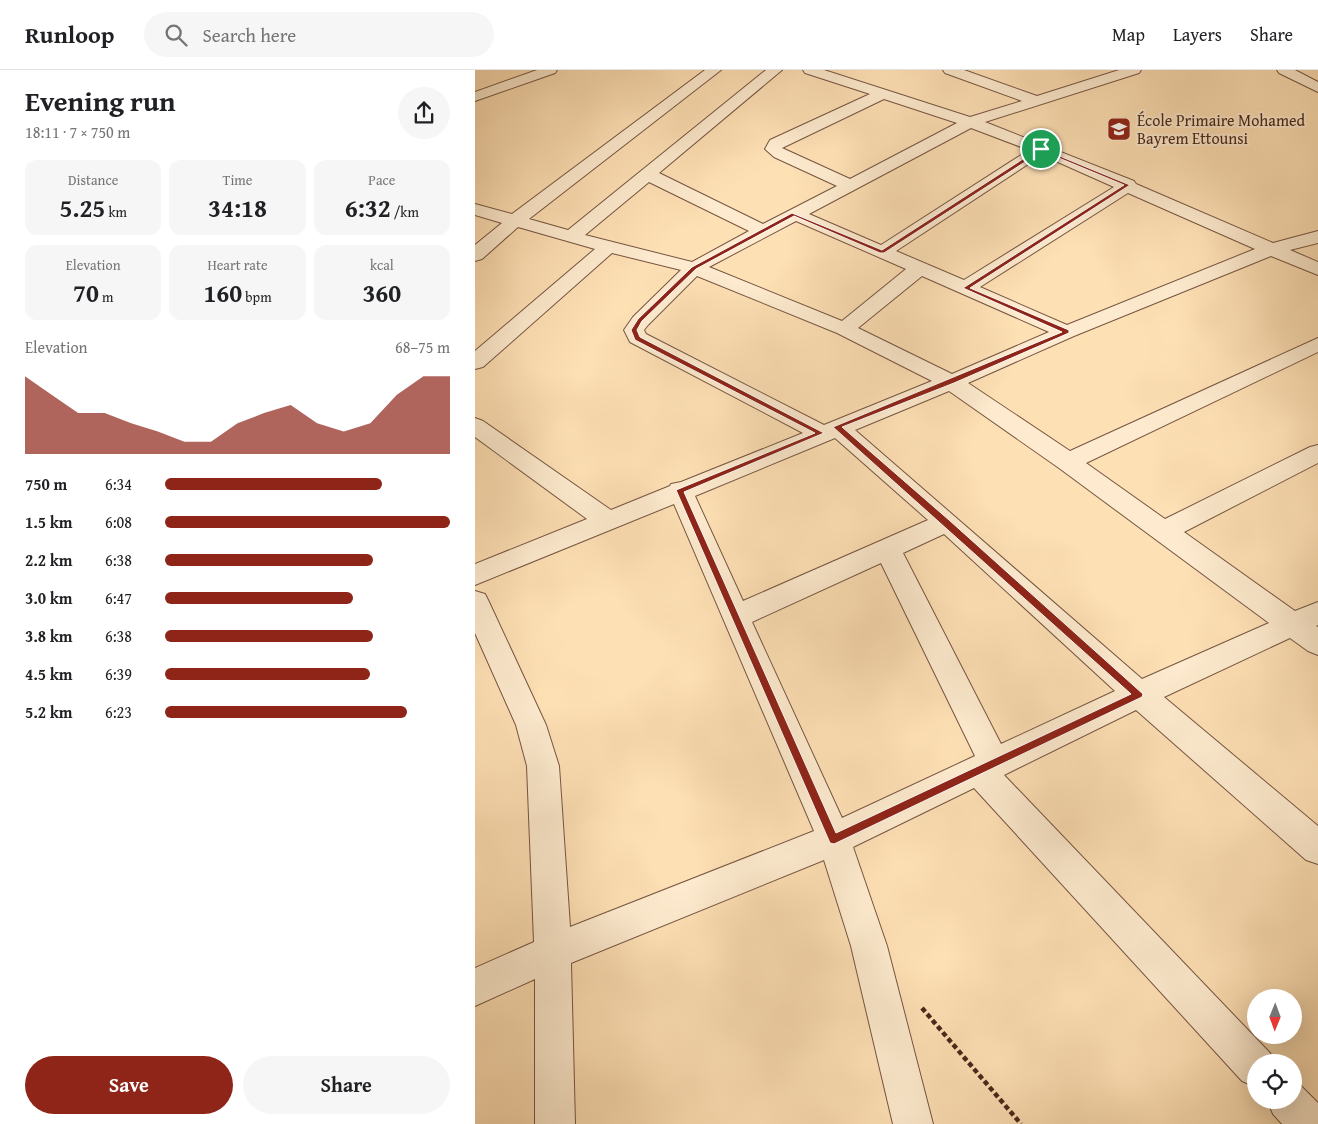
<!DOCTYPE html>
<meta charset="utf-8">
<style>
body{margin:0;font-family:"Gentium Book Plus",serif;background:#f6f6f6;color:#202124;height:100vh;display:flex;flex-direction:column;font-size:19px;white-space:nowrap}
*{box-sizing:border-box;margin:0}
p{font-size:16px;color:#757577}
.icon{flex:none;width:28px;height:28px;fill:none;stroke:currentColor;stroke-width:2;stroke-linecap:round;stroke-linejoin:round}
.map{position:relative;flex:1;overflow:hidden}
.drawer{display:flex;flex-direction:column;background:#fff;width:475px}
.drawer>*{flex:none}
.needle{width:32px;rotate:181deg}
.tools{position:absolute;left:772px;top:919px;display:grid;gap:10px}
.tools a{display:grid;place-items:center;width:55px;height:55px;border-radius:50%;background:#fff;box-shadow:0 5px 20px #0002;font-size:25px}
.pin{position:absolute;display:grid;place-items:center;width:42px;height:42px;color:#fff;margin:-21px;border:2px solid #fff;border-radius:50%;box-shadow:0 1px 5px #0007}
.round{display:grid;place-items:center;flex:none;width:52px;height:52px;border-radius:26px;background:#f6f6f6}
.overview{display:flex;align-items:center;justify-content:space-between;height:85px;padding:0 25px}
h1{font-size:28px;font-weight:800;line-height:38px}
.stats{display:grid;grid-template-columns:repeat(3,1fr);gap:8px;height:85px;padding:5px 25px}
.stats div{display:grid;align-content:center;border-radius:12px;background:#f6f6f6;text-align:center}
.stats b{font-size:25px;font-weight:800}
.stats small{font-size:14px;font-weight:400}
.stats p{font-size:14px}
.chart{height:140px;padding:10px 25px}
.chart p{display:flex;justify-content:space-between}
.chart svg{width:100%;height:90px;margin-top:5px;fill:#8f2418;opacity:.7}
.button{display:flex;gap:10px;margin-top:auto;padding:10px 25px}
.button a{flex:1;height:58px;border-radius:30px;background:#8f2418;color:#fff;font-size:20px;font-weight:800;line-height:58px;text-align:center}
.button a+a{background:#f6f6f6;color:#202124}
ul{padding:0 25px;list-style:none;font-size:16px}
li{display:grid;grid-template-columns:80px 60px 1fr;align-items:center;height:38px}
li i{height:12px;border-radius:6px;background:#8f2418}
header{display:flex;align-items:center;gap:30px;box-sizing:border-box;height:70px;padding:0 25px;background:#fff;border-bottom:1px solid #e0e0e0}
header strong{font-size:24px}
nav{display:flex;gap:28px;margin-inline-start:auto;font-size:18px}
.search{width:350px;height:45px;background:#f6f6f6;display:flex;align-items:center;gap:12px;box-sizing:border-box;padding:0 18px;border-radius:28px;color:#757577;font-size:19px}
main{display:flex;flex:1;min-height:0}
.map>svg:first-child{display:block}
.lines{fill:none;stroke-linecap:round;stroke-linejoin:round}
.street-casing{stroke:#765541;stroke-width:2}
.path{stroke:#48271a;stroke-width:4.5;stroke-dasharray:5 3;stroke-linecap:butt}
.street{fill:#feebcf;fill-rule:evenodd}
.route{fill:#8f2418;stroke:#fff;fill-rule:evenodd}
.labels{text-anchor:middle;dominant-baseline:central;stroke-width:4;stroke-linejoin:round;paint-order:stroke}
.far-poi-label{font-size:16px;fill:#48271a;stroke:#feebcf;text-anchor:start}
</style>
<header>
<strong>Runloop</strong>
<div class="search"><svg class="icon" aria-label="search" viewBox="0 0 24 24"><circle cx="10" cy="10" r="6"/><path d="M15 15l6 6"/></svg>Search here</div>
<nav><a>Map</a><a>Layers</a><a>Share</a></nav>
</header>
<main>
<section class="drawer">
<div class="overview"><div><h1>Evening run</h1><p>18:11 · 7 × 750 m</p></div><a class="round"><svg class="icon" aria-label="share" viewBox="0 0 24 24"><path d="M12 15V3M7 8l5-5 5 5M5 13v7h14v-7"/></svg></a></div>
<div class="stats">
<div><p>Distance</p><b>5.25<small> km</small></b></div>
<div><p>Time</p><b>34:18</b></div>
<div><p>Pace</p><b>6:32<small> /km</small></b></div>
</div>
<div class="stats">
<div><p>Elevation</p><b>70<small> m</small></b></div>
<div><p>Heart rate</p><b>160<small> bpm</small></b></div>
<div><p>kcal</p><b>360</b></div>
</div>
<div class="chart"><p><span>Elevation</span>68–75 m</p>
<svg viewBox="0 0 160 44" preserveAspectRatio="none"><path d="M0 44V6L10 15L20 24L30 24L40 29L50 33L60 38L70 38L80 29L90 24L100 20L110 29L120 33L130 29L140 15L150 6L160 6V44z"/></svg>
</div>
<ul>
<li><b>750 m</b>6:34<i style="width:76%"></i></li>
<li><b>1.5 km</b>6:08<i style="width:100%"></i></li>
<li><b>2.2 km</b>6:38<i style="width:73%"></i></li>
<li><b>3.0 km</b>6:47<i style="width:66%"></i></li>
<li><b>3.8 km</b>6:38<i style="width:73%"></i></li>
<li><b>4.5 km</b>6:39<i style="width:72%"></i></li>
<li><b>5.2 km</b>6:23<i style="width:85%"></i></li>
</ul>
<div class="button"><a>Save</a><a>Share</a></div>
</section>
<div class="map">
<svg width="843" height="1054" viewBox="0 0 843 1054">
<rect width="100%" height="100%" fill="#fee0b5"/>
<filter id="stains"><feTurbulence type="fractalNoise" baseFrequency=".004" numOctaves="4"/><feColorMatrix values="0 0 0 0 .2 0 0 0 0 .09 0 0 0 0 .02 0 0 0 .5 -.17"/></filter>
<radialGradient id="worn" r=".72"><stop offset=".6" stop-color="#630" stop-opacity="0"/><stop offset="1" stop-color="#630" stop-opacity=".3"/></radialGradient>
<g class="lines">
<!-- street casing -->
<g class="street-casing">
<path id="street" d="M62,0H82L80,3L0,31V22Z
M230,0H246L54,149L93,160L291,0H307L184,103L288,154L362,116L299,87L290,79L295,70L395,24L330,3L328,0H349L495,47L547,31L470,3L468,0H489L562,26L644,0H666L664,3L510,52L659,111L661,114L798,173L843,161V173L815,180L843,192V205L796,186L599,266L493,313L595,381L843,268V282L611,393L690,449L835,377L843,375V393L709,462L820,541L843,532V555L841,556L843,557V585L833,581L815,568L689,627L843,756V794L831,790L661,640L529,705L795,983L799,992H781V1017L767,1011L499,718L378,777L412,876L458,1054H418L376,876L349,790L96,893L100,1054H60V909L0,936V898L59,872L52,696L41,655L0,563V521L10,524L14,532L71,655L84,696L95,857L339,761L199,434L0,515V494L112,449L0,367V348L8,351L136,440L195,416L196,414L206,412L328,363L155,272L149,260L158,247L206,200L137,183L8,297L0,299V281L120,179L43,157L7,189L0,191V175L27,153L0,145V134L37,144ZM409,29L482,53L375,109L307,78ZM496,58L554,80L406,175L334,144ZM567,85L639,117L489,210L421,181ZM174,112L274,161L217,192L110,165ZM653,123L780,179L592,255L505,217ZM321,151L431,199L367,251L234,197ZM222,206L362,263L457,311L349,355L171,264L169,260L173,255ZM447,206L574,262L477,304L383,258ZM474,321L584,398L794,553L667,609L380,360ZM360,368L453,450L268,531L220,426ZM469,464L640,621L526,674L428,483ZM406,493L500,686L367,748L277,552Z
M802,0H820L843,12V22L804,3Z
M819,1013L826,1016L843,1033V1054H807L798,1044L792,1030H819Z"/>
</g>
<!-- path -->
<path class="path" d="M447,938L546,1054"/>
<!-- street -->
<use href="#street" class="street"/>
</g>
<!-- route -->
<path class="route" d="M565,78L655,115L495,218L594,260V263L479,313L367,357L474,450L668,624L667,627L359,774L355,773L201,420L340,363L160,270L156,260L163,249L217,197L317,143L407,180ZM567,81L649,115L488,218L587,262L358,357L656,624L361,763L209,422L349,363L165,267L162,260L167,251L221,199L319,146L405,183H409Z"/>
<!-- icons -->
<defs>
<g id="school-square" transform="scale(1.25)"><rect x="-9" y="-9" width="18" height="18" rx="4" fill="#8f2418" stroke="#feebcf"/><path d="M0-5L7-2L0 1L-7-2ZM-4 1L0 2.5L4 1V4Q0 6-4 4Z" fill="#fff"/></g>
</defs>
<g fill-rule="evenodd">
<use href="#school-square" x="644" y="59"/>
</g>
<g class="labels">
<!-- far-poi labels -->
<g class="far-poi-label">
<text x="662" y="50">École Primaire Mohamed<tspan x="662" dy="18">Bayrem Ettounsi</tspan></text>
</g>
</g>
<rect width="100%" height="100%" filter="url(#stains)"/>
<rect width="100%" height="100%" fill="url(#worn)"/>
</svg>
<div class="tools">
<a><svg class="needle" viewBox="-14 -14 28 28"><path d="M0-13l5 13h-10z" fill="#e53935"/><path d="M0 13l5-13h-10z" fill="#757577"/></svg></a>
<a><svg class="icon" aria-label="locate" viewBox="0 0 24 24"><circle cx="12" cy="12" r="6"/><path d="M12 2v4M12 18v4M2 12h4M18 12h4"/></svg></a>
</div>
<div class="pin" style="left:566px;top:79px;background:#1e9e55"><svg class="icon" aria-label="arrive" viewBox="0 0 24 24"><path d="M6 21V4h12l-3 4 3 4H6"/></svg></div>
</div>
</main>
